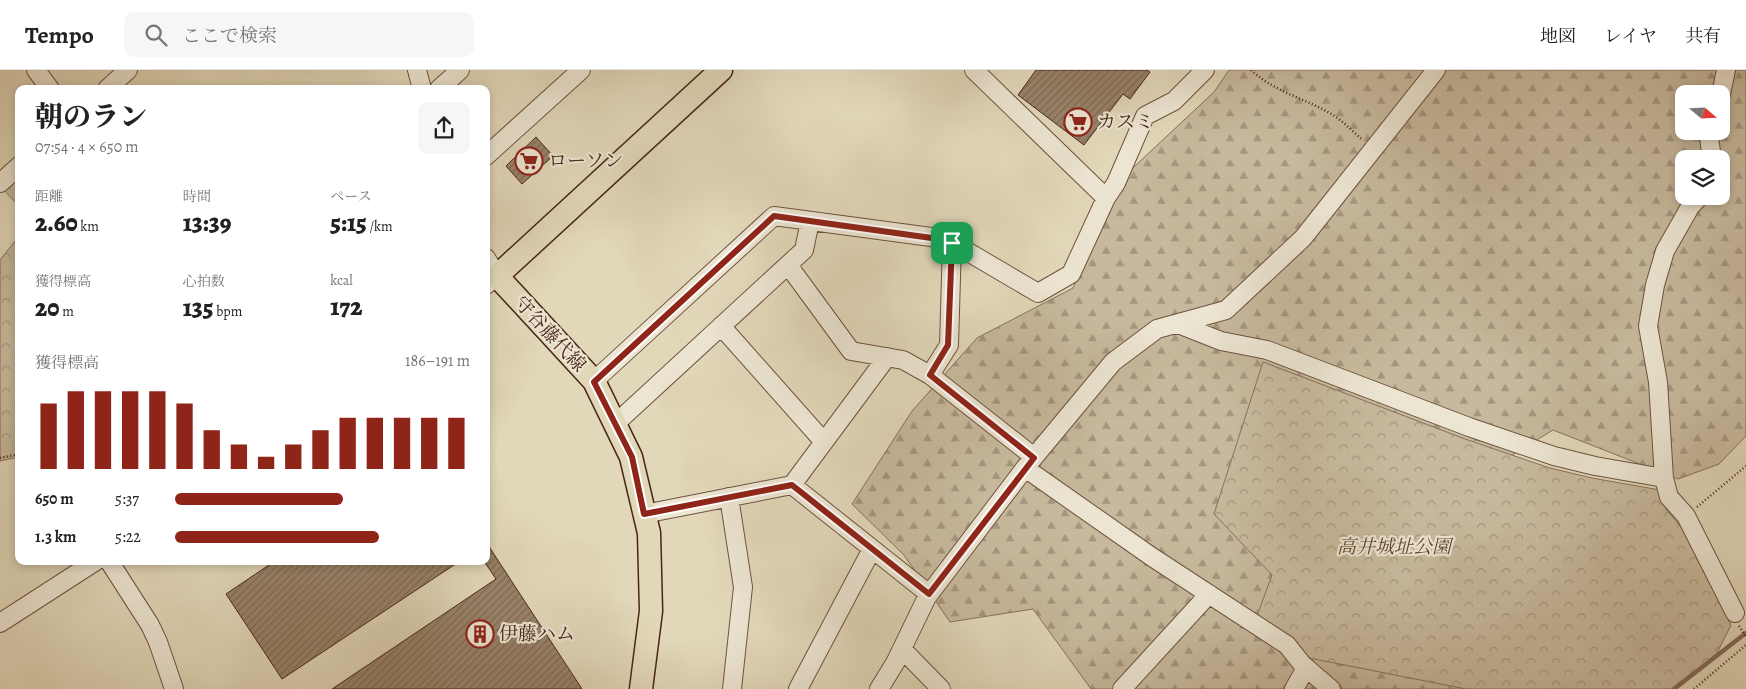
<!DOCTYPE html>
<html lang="ja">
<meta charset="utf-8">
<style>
body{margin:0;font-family:Alegreya,"Noto Serif JP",serif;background:#f6f6f6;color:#222;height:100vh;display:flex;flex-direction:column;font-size:19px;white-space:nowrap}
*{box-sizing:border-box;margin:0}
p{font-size:16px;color:#767676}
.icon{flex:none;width:28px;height:28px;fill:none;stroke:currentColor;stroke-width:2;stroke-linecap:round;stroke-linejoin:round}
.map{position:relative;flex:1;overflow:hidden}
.details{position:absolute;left:15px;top:15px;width:475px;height:480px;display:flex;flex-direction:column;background:#fff;border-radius:10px;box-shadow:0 2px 8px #0003}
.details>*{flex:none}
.needle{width:32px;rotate:109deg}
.fabs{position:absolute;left:1675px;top:15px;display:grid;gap:10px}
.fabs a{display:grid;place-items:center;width:55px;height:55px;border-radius:10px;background:#fff;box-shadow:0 2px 8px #0003;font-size:25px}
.pin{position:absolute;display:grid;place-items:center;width:42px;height:42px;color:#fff;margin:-21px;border-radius:10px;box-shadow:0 2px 8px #0006}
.round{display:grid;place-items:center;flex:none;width:52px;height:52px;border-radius:10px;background:#f6f6f6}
.overview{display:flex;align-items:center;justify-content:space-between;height:85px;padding:0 20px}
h1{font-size:28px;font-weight:800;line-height:38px}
.stats{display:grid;grid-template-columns:repeat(3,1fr);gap:8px;height:85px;padding:5px 20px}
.stats div{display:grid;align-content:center}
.stats b{font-size:25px;font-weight:800}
.stats small{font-size:14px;font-weight:400}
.stats p{font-size:14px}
.chart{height:140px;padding:10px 20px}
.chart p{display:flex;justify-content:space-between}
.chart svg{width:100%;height:90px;margin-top:5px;stroke:#8f2418;stroke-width:6}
ul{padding:0 20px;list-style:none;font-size:16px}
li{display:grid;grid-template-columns:80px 60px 1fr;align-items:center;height:38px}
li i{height:12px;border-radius:6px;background:#8f2418}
header{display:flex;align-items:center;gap:30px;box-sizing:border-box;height:70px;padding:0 25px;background:#fff;border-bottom:1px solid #e0e0e0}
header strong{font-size:24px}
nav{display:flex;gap:28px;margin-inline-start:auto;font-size:18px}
.search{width:350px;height:45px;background:#f6f6f6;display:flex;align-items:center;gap:12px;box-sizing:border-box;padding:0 18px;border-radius:10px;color:#767676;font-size:19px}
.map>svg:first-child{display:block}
.forest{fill:url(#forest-firs);stroke:#886f59;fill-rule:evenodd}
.park{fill:url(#park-crowns);stroke:#886f59}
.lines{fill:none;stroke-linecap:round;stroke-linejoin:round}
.stream{stroke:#856b56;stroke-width:4.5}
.building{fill:url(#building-hatch);stroke:#482515}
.minor-casing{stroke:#6e523e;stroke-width:20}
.major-casing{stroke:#482515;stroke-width:25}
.path{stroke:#482515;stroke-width:2.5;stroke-dasharray:1 2.5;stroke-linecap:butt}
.minor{stroke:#ece5d2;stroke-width:18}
.major{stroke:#e1d7b9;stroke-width:22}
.route-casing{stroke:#fff;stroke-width:10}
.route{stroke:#8f2418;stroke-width:6}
.labels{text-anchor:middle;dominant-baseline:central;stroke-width:4.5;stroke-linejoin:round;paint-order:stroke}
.poi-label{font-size:19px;fill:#482515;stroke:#ece5d2;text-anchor:start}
.street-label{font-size:19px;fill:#482515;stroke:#ece5d2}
.park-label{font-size:19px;font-style:italic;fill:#614330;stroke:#ece5d2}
</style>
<header>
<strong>Tempo</strong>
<div class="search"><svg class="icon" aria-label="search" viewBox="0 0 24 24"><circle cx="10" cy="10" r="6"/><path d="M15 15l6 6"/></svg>ここで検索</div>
<nav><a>地図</a><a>レイヤ</a><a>共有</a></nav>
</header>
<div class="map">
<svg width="1746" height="619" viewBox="0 0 1746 619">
<defs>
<pattern id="forest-firs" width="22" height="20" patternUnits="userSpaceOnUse" patternTransform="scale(1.25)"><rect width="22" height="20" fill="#c7b99d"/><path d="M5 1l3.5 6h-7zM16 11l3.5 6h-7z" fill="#a4967f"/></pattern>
<pattern id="park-crowns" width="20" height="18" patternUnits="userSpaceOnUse" patternTransform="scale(1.25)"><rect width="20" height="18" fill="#c7b99d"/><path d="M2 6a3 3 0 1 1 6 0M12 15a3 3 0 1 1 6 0" fill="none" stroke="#a4967f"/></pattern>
<pattern id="building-hatch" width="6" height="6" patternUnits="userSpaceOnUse" patternTransform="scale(1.25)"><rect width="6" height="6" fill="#98826a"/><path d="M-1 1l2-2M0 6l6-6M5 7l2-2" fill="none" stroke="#7e6a56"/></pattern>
</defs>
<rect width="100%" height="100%" fill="#e1d7b9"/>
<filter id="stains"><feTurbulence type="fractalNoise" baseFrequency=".004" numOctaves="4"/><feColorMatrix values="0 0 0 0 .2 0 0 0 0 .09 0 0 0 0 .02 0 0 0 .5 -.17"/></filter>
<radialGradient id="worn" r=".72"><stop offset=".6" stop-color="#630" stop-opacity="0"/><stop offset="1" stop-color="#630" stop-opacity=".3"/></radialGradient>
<!-- forest -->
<path class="forest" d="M1229,0H1746V366L1719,394L1678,409L1553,360L1476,407L1617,619H1091L1033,539L950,552L904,485L852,434L912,341L977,268L1073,218L1120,110L1214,22ZM1684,24H1721V61H1684ZM1684,89H1721V126H1684Z"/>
<!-- park -->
<path class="park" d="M19,96V136L0,116Z
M19,166V387L0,391V190Z
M1263,292L1465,369L1550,398L1592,408L1660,420L1666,439L1682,458L1731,555L1714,589L1675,619H1466L1299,586L1254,554L1272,505L1214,444Z"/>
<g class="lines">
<!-- stream -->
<path class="stream" d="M1674,619L1746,563"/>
</g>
<!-- building -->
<path class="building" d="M1036,0H1147L1150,2L1130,29L1123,24L1084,75L1018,25Z
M536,67L553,86L522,114L506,96Z
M486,472L582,619H332L496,509L484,491H486Z
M275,491H460L282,609L226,524Z"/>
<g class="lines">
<!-- minor casing -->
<g class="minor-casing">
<path id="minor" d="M36,0L50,19
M417,0L422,19
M974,0L1106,128
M107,19L128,0
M439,19L460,0
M1721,24L1726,0
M1710,61L1709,67L1712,89
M486,86L581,0
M0,113L19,96
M1700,126L1690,137L1665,181L1655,215L1648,256L1658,312L1664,408L1669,427L1686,446L1735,543
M486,188L497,206L486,215
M788,195L851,281L903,290L930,305L1034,387
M1178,254L1221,271L1267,280L1469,357L1554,386L1595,396L1664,408
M721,256L824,372
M930,305L949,275L952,173
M594,311L774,146L946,169L1038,223L1071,204L1106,128L1116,113L1145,46L1174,31L1205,0
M615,354L804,180L810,151
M1025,398L1152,487L1287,575L1302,594L1331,619
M792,415L929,524
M729,427L743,517L732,619
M644,444L792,415L887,287
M109,491L150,555L158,572L174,619
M0,553L96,491
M902,579L941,619
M798,619L872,479
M879,619L895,593L927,527L1025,398L1113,292L1157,259L1226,240L1303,168L1436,0
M1122,619L1209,524
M1294,619L1306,598"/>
</g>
<!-- major casing -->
<g class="major-casing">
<path id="major" d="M641,619L651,541L649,463L631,387L594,311L497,206L721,0"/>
</g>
<!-- path -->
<path class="path" d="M1251,0C1276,23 1305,28 1333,45C1343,51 1353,62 1363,70
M0,388L15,385L19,382
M1697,437L1746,396
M1739,556L1746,567
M1694,619L1746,575"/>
<!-- minor -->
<use href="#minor" class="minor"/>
<!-- major -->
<use href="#major" class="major"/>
</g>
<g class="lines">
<!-- route casing -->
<g class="route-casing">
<path id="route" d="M774,146L946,170L952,173L948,275L930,305L1034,388L929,524L792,415L644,444L632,387L594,312Z"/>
</g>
<!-- route -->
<use href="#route" class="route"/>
</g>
<!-- icons -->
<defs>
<g id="supermarket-ring" transform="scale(1.4375)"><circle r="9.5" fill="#ece5d2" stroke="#8f2418" stroke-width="1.5"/><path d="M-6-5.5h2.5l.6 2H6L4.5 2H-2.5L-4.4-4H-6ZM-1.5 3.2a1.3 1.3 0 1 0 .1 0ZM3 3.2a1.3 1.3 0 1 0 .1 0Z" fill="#8f2418"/></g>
<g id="building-ring" transform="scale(1.4375)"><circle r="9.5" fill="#ece5d2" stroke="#8f2418" stroke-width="1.5"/><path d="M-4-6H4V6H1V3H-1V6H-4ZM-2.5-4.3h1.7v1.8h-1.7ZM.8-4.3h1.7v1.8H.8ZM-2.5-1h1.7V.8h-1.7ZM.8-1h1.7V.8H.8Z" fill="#8f2418"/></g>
</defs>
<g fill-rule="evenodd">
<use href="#supermarket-ring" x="1078" y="52"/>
<use href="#supermarket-ring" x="529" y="91"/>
<use href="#building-ring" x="480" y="564"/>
</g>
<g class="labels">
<!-- poi labels -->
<g class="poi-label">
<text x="1097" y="52">カスミ</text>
<text x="548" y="91">ローソン</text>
<text x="499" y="564">伊藤ハム</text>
</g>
<!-- street labels -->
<g class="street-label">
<text transform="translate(550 264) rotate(47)">守谷藤代線</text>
</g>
<!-- park labels -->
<g class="park-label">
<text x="1394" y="477">高井城址公園</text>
</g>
</g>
<rect width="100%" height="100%" filter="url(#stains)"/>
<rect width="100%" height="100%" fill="url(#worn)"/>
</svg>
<div class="fabs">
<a><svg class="needle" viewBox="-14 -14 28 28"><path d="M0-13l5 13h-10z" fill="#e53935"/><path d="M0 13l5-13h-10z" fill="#767676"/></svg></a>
<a><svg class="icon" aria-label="layers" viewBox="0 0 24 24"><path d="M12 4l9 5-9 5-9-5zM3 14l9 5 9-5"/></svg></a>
</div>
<div class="pin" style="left:952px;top:173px;background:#1e9e55"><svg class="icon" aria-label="arrive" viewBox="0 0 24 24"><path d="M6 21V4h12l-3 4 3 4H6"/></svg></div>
<section class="details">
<div class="overview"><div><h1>朝のラン</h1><p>07:54 · 4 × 650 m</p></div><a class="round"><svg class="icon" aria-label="share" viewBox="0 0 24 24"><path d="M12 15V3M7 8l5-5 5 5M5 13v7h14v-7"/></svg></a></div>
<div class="stats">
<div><p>距離</p><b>2.60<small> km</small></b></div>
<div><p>時間</p><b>13:39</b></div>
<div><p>ペース</p><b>5:15<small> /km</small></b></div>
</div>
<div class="stats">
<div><p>獲得標高</p><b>20<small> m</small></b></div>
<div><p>心拍数</p><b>135<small> bpm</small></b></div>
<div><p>kcal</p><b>172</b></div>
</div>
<div class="chart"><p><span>獲得標高</span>186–191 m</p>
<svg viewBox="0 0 160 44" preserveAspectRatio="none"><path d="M5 44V12M15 44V6M25 44V6M35 44V6M45 44V6M55 44V12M65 44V25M75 44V32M85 44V38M95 44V32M105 44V25M115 44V19M125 44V19M135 44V19M145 44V19M155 44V19"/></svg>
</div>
<ul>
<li><b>650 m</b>5:37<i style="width:57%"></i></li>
<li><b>1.3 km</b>5:22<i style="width:69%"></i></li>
</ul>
</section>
</div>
